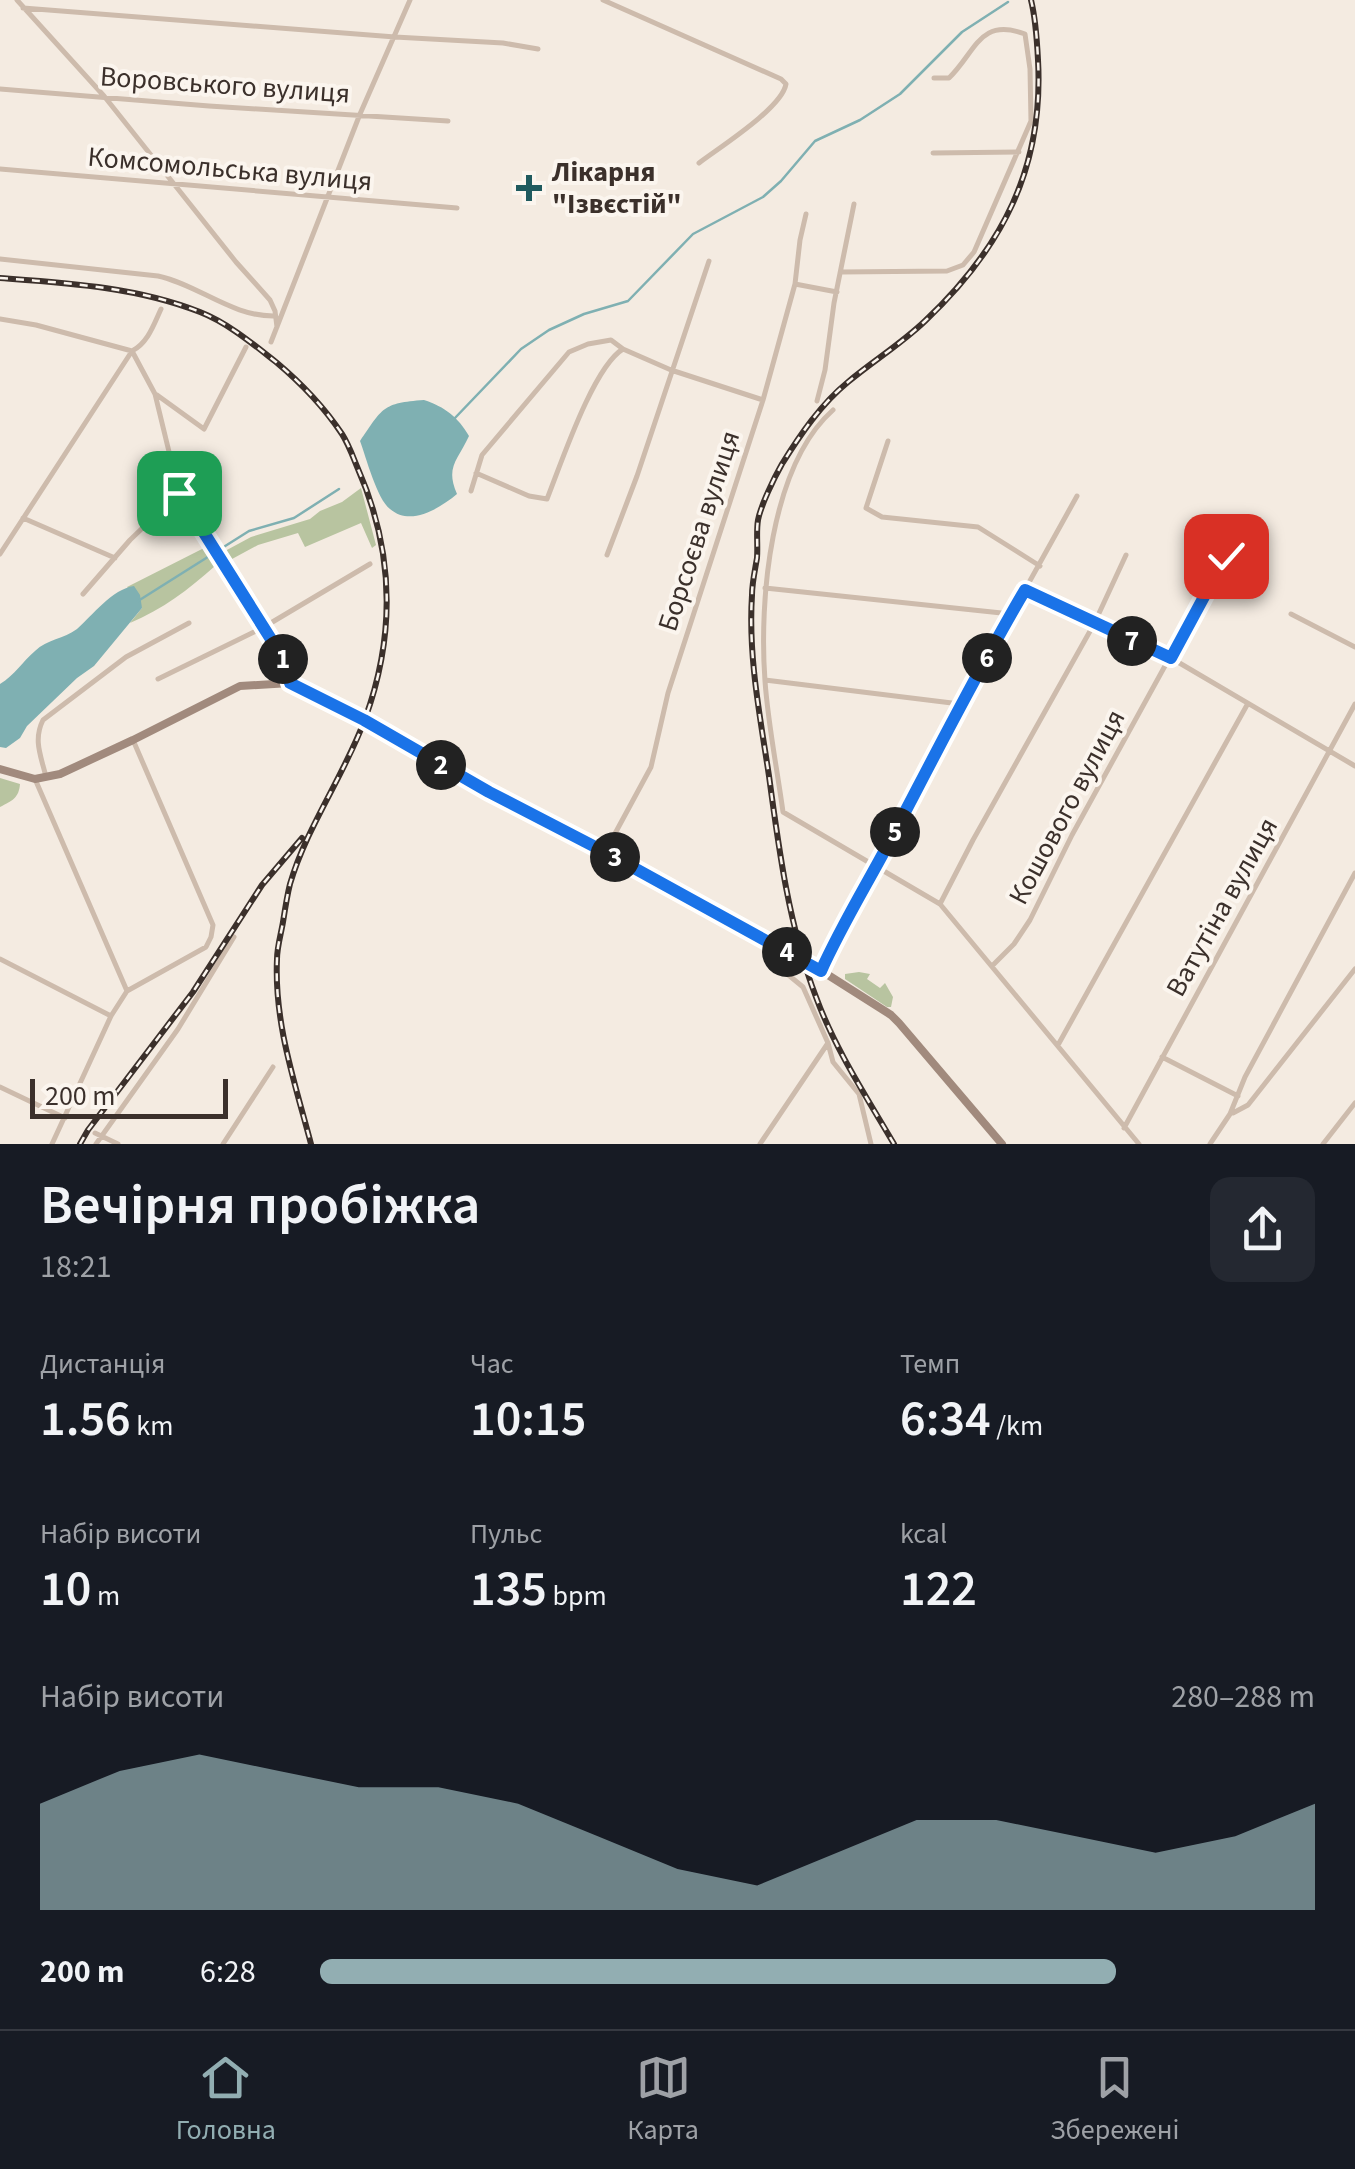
<!DOCTYPE html>
<html lang="uk">
<meta charset="utf-8">
<style>
body{margin:0;font-family:"Source Sans 3",sans-serif;background:#242831;color:#f1f3f6;height:100vh;display:flex;flex-direction:column;font-size:38px;white-space:nowrap}
*{box-sizing:border-box;margin:0}
p{font-size:32px;color:#9ea1a6}
.icon{flex:none;width:55px;height:55px;fill:none;stroke:currentColor;stroke-width:2;stroke-linecap:round;stroke-linejoin:round}
.map{position:relative;height:1144px;overflow:hidden}
.side{display:flex;flex-direction:column;background:#171b24;flex:1}
.side>*{flex:none}
.scale{position:absolute;left:30px;bottom:25px;width:198px;box-sizing:border-box;padding-left:10px;border:5px solid #3b302b;border-top:0;font-size:28px;line-height:35px;white-space:nowrap;color:#3b302b;-webkit-text-stroke:8px #fbf5ee;paint-order:stroke}
.pin{position:absolute;display:grid;place-items:center;width:85px;height:85px;color:#fff;margin:-42px;border-radius:20px;box-shadow:0 5px 15px #0006}
.km{position:absolute;width:50px;height:50px;margin:-25px;border-radius:50%;background:#222;color:#fff;font-size:28px;line-height:50px;text-align:center}
.round{display:grid;place-items:center;flex:none;width:105px;height:105px;border-radius:20px;background:#242831}
.summary{display:flex;align-items:center;justify-content:space-between;height:170px;padding:0 40px}
h1{font-size:55px;font-weight:600;line-height:75px}
.figures{display:grid;grid-template-columns:repeat(3,1fr);gap:15px;height:170px;padding:10px 40px}
.figures div{display:grid;align-content:center}
.figures b{font-size:50px;font-weight:600}
.figures small{font-size:28px;font-weight:400}
.figures p{font-size:28px}
.chart{height:280px;padding:20px 40px}
.chart p{display:flex;justify-content:space-between}
.chart svg{width:100%;height:180px;margin-top:10px;fill:#92aeb2;opacity:.7}
ul{padding:0 40px;list-style:none;font-size:32px}
li{display:grid;grid-template-columns:160px 120px 1fr;align-items:center;height:75px}
li i{height:25px;border-radius:12px;background:#92aeb2}
.tab-bar{display:flex;justify-content:space-around;align-items:center;height:140px;border-top:2px solid #363941;background:#171b24;font-size:28px;color:#9ea1a6}
.tab-bar a{display:grid;justify-items:center;gap:5px}
.tab-bar .selected{color:#92aeb2}
.map>svg:first-child{display:block}
.green{fill:#b8c4a0}
.water{fill:#7fb0b2}
.lines{fill:none;stroke-linecap:round;stroke-linejoin:round}
.stream{stroke:#7fb0b2;stroke-width:2.5}
.street{stroke:#cdbbac;stroke-width:5}
.secondary{stroke:#a18a7d;stroke-width:8}
.rail-casing{stroke:#3b302b;stroke-width:6}
.rail{stroke:#fbf5ee;stroke-width:2.5;stroke-dasharray:8;stroke-linecap:butt}
.route-casing{stroke:#fff;stroke-width:20}
.route{stroke:#1a73e8;stroke-width:12}
.poi-dot{fill:#1f5a5e;stroke:#fbf5ee;stroke-width:4}
.labels{text-anchor:middle;dominant-baseline:central;stroke-width:8;stroke-linejoin:round;paint-order:stroke}
.street-label{font-size:28px;fill:#3b302b;stroke:#fbf5ee}
.poi-label{font-size:28px;font-weight:bold;fill:#3b302b;stroke:#fbf5ee;text-anchor:start}
</style>
<div class="map">
<svg width="1355" height="1144" viewBox="0 0 1355 1144">
<rect width="100%" height="100%" fill="#f4ebe1"/>
<!-- green -->
<path class="green" d="M361,488L376,545L372,548L361,523L305,547L298,533L258,545L232,559L225,551L251,537L310,519L320,511L342,502Z
M204,548L215,566C188,590 163,609 130,623L142,608L127,587Z
M0,778L20,784C19,798 12,801 0,807Z
M859,972L870,974L867,979L880,988L885,983L893,997L891,1007H887L845,979V974Z"/>
<!-- water -->
<path class="water" d="M424,400C445,407 458,417 469,436C458,460 445,467 457,494C440,508 411,527 390,509C377,499 366,457 360,441C383,408 382,403 424,400Z
M134,586L140,595L142,608L94,666L77,678L27,726L20,738L6,748L0,747V684C15,675 22,662 35,651C47,639 64,639 77,629C93,615 112,589 134,586Z"/>
<g class="lines">
<!-- stream -->
<path class="stream" d="M454,419L521,349L549,330L584,314L628,301L693,234L763,197L781,181L815,141L860,120L900,94L962,32L1008,2
M138,601L249,531L294,518L339,489"/>
<!-- street -->
<path class="street" d="M17,0L104,96L236,262L270,300L275,311L277,327
M603,0L781,79L786,84C782,108 720,147 699,163
M23,8L395,37L503,43L538,49
M0,89L209,106L448,121
M933,153L1019,152
M0,169L457,208
M0,259L158,276C199,285 232,317 275,316
M841,272L947,271L963,265L974,252L1031,121L1030,69L1025,34C979,17 976,52 949,78H934
M795,284L837,292
M0,319L36,325L132,351L155,394L179,493L286,663L290,682
M271,342L360,114L410,0
M157,395L204,429L246,347
M817,401L825,370L834,303L854,204
M833,410C770,466 759,601 765,681C768,724 777,768 783,812L940,904L1139,1144
M888,441L866,508L882,517L978,527L1040,566
M476,473L529,496L547,499C561,464 593,367 623,349L671,370L763,400
M471,491L482,455L569,352L588,344L611,340L623,349
M23,518L115,558
M0,554L132,351C148,343 154,324 161,309
M607,555L637,476L709,261
M765,588L1011,614
M1025,590L1171,658L1355,766
M83,594L130,540L179,493
M1291,614L1355,647
M158,679L264,627L370,564
M765,680L960,704
M46,777C41,756 33,740 43,720L126,657L189,623
M35,779L127,991
M605,852L651,767L668,693L763,400L795,284L800,240L806,214
M940,904L973,840L1094,624L1126,555
M771,945L769,959L803,987L828,1043L833,1062L859,1094L871,1144
M0,959L111,1016
M992,966L1014,944L1030,920L1072,835L1226,555
M821,971L841,926L877,865L961,705L1077,496
M1058,1045L1247,705
M1162,1057L1238,1096
M0,1087L65,1118
M1233,1113L1248,1105L1355,969
M1124,1128L1355,704
M95,1133L118,1144
M52,1144L111,1016L127,991L206,947L211,937L213,925L133,740
M96,1144L178,1029L234,937
M223,1144L273,1067
M760,1144L828,1043
M1210,1144L1230,1114L1245,1077L1355,873
M1323,1144L1355,1103"/>
<!-- secondary -->
<path class="secondary" d="M0,769L35,779L60,774L133,740L240,686L290,683L364,721L489,792L605,852L771,945L806,961L891,1015L899,1023L1002,1144"/>
<!-- rail casing -->
<g class="rail-casing">
<path id="rail" d="M0,278C68,283 137,287 200,312C228,323 253,344 276,362C301,383 324,407 342,434C349,445 353,457 358,469C394,551 396,634 365,719C344,776 307,826 290,884C287,896 285,909 283,922C281,934 277,947 277,959C274,1023 295,1083 311,1144
M80,1144L88,1130L193,992L262,885L302,838
M894,1144C866,1096 835,1049 816,997C789,926 779,851 769,776C760,716 748,656 752,595C752,583 755,570 757,558C758,545 756,532 758,520C761,505 774,478 782,464C800,435 821,404 848,382C873,361 901,344 925,321C1002,248 1044,168 1038,60C1037,40 1036,20 1031,0"/>
</g>
<!-- rail -->
<use href="#rail" class="rail"/>
</g>
<g class="lines">
<!-- route casing -->
<g class="route-casing">
<path id="route" d="M179,493L286,663L290,683L364,720L489,792L605,852L821,971C842,924 869,881 893,835C936,753 978,670 1025,590L1171,658L1226,556"/>
</g>
<!-- route -->
<use href="#route" class="route"/>
</g>
<!-- markers -->
<path class="poi-dot" d="M524 173h10v10h10v10h-10v10h-10v-10h-10v-10h10z"/>
<g class="labels">
<!-- street labels -->
<g class="street-label">
<text transform="translate(225 85) rotate(4)">Воровського вулиця</text>
<text transform="translate(230 169) rotate(5)">Комсомольська вулиця</text>
<text transform="translate(699 531) rotate(-72)">Борсоєва вулиця</text>
<text transform="translate(1067 807) rotate(-62)">Кошового вулиця</text>
<text transform="translate(1222 907) rotate(-61)">Ватутіна вулиця</text>
</g>
<!-- poi labels -->
<g class="poi-label">
<text x="552" y="172">Лікарня<tspan x="552" dy="32">"Ізвєстій"</tspan></text>
</g>
</g>
</svg>
<div class="scale">200 m</div>
<div class="pin" style="left:179px;top:493px;background:#1e9e55"><svg class="icon" aria-label="arrive" viewBox="0 0 24 24"><path d="M6 21V4h12l-3 4 3 4H6"/></svg></div>
<div class="pin" style="left:1226px;top:556px;background:#d93025"><svg class="icon" aria-label="check" viewBox="0 0 24 24"><path d="M5 12l5 5 9-10"/></svg></div>
<b class="km" style="left:283px;top:659px">1</b>
<b class="km" style="left:441px;top:765px">2</b>
<b class="km" style="left:615px;top:857px">3</b>
<b class="km" style="left:787px;top:952px">4</b>
<b class="km" style="left:895px;top:832px">5</b>
<b class="km" style="left:987px;top:658px">6</b>
<b class="km" style="left:1132px;top:641px">7</b>
</div>
<section class="side">
<div class="summary"><div><h1>Вечірня пробіжка</h1><p>18:21</p></div><a class="round"><svg class="icon" aria-label="share" viewBox="0 0 24 24"><path d="M12 15V3M7 8l5-5 5 5M5 13v7h14v-7"/></svg></a></div>
<div class="figures">
<div><p>Дистанція</p><b>1.56<small> km</small></b></div>
<div><p>Час</p><b>10:15</b></div>
<div><p>Темп</p><b>6:34<small> /km</small></b></div>
</div>
<div class="figures">
<div><p>Набір висоти</p><b>10<small> m</small></b></div>
<div><p>Пульс</p><b>135<small> bpm</small></b></div>
<div><p>kcal</p><b>122</b></div>
</div>
<div class="chart"><p><span>Набір висоти</span>280–288 m</p>
<svg viewBox="0 0 160 44" preserveAspectRatio="none"><path d="M0 44V18L10 10L20 6L30 10L40 14L50 14L60 18L70 26L80 34L90 38L100 30L110 22L120 22L130 26L140 30L150 26L160 18V44z"/></svg>
</div>
<ul>
<li><b>200 m</b>6:28<i style="width:80%"></i></li>
</ul>
</section>
<nav class="tab-bar">
<a class="selected"><svg class="icon" aria-label="home" viewBox="0 0 24 24"><path d="M3 11l9-7 9 7M6 9v11h12V9"/></svg>Головна</a>
<a><svg class="icon" aria-label="map" viewBox="0 0 24 24"><path d="M3 6l6-2 6 2 6-2v14l-6 2-6-2-6 2zM9 4v14M15 6v14"/></svg>Карта</a>
<a><svg class="icon" aria-label="saved" viewBox="0 0 24 24"><path d="M7 4h10v16l-5-4-5 4z"/></svg>Збережені</a>
</nav>
